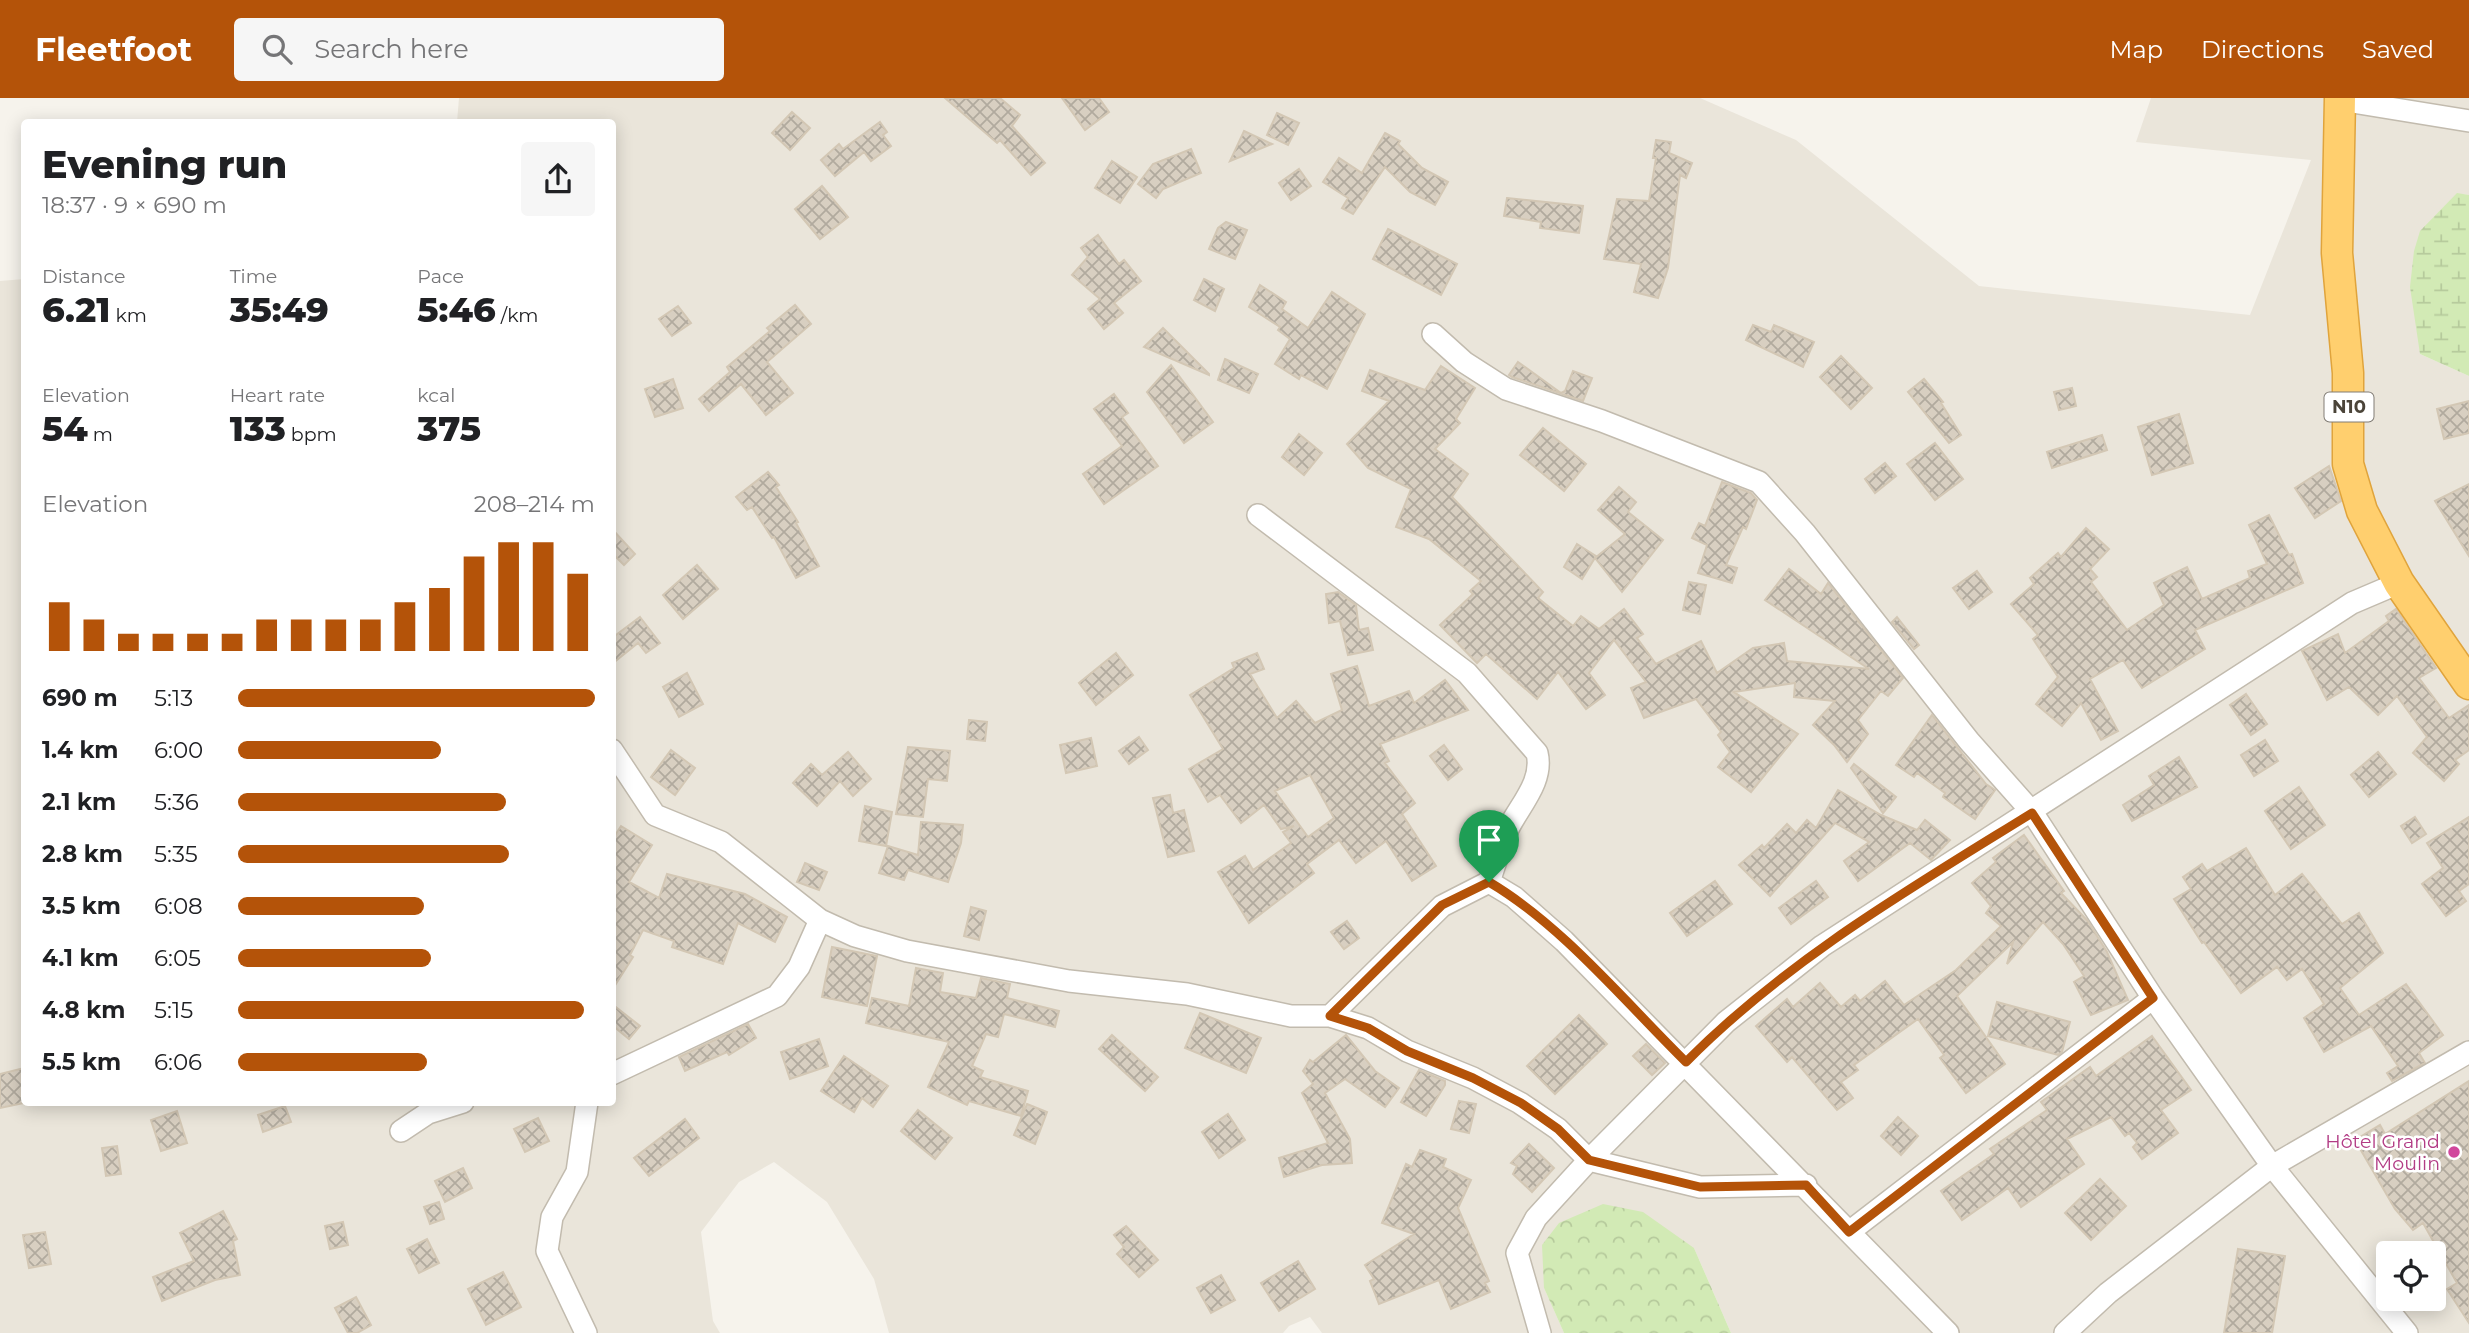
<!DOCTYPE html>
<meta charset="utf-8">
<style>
body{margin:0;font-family:Montserrat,sans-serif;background:#f6f6f6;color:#202124;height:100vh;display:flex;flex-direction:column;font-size:26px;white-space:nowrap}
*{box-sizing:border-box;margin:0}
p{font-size:23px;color:#757577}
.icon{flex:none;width:38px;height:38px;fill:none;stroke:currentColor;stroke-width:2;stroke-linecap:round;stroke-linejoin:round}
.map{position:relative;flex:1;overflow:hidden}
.panel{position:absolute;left:21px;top:21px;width:595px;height:987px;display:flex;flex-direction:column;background:#fff;border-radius:7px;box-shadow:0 4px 18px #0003}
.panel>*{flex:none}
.fabs{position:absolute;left:2376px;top:1143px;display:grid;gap:14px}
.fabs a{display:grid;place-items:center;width:70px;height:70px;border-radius:7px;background:#fff;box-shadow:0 4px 18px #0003;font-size:35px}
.pin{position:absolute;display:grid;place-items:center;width:60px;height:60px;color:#fff;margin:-72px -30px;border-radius:50% 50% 50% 0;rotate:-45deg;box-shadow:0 0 7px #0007}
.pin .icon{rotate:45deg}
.round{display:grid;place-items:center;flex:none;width:74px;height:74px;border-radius:7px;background:#f6f6f6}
.overview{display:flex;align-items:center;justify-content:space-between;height:119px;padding:0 21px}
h1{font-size:38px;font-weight:800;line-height:52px}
.stats{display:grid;grid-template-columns:repeat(3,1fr);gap:10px;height:119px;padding:7px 21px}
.stats div{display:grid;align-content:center}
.stats b{font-size:35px;font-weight:800}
.stats small{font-size:19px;font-weight:400}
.stats p{font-size:19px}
.chart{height:196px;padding:14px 21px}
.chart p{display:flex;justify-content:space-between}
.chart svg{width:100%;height:126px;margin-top:7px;stroke:#b45309;stroke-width:6}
ul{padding:0 21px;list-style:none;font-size:23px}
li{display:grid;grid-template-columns:112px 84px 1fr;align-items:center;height:52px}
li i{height:18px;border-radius:9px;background:#b45309}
header{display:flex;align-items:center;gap:42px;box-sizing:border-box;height:98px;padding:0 35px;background:#b45309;color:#fff}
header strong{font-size:33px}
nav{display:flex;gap:38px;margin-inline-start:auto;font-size:24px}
.search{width:490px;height:63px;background:#f6f6f6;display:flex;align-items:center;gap:18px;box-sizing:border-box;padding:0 24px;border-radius:7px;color:#757577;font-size:26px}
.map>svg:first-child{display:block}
.residential{fill:#eae5da;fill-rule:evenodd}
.forest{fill:url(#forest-crowns)}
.wetland{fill:url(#wetland-marsh)}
.building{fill:url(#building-cross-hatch);stroke:#d3c7b4;stroke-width:2;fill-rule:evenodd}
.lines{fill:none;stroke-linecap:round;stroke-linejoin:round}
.minor-casing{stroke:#c2bbae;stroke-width:24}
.highway-casing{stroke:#e0a43c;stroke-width:33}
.minor{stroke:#fff;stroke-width:21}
.highway{stroke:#ffcf6e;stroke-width:30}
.route-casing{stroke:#fff;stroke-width:14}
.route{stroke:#b45309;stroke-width:9}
.hotel-dot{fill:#d1479c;stroke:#fff;stroke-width:2.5}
.labels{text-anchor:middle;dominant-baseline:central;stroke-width:5;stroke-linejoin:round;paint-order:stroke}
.shield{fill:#fff;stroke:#817c74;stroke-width:2}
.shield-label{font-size:18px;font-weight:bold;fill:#4b4439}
.hotel-label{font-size:19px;fill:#b23c85;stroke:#fff;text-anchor:end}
</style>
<header>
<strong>Fleetfoot</strong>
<div class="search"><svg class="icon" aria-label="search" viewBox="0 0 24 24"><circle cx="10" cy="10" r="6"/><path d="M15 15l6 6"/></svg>Search here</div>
<nav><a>Map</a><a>Directions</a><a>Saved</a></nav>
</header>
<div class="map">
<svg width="2469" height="1235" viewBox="0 0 2469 1235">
<defs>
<pattern id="forest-crowns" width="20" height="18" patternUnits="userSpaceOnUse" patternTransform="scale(1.75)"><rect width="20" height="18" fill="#d2eab5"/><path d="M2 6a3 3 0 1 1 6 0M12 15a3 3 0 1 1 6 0" fill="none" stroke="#b6ca9c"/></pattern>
<pattern id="wetland-marsh" width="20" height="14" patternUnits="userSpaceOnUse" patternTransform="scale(1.75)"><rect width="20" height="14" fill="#d2eab5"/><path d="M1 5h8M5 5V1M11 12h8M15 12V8" fill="none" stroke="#b6ca9c"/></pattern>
<pattern id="building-cross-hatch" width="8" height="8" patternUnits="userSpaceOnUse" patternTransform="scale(1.75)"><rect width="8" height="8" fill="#d8cfc1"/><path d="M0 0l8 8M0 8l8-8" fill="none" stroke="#b1aa9e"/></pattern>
</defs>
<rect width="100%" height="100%" fill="#f6f3ec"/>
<!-- residential -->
<path class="residential" d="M459,0H1700L1796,42L1979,188L2250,217L2311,62L2136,44L2151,0H2469V97L2457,96L2420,256L2469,278V1235H1731L1694,1150L1544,1190L1564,1235H1322L1310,1219L1289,1228L1283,1235H889L874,1181L827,1104L774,1064L739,1084L701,1134L713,1223L720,1235H0V183L24,181V1004H612V24H457ZM2389,1155H2434V1200H2389Z"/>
<!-- forest -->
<path class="forest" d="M1603,1106L1643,1114L1694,1150L1731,1235H1564L1544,1190L1542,1147L1559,1125Z"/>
<!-- wetland -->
<path class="wetland" d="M2457,95L2469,97V278L2420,256L2410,189L2414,153L2420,133Z"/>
<!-- building -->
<path class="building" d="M945,0H1000L1020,17L1012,28L1045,65L1031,77L1000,42L997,45Z
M1062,0H1099L1109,14L1085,32Z
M792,14L810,30L790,52L772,35Z
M1277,15L1299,25L1288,47L1267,37Z
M880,24L887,34L883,37L891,48L871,63L864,54L835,78L821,62L839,46L843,51Z
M1244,33L1272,46L1230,63Z
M1385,35L1400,43L1398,46L1422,70L1448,84L1435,107L1410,94L1385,69L1353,116L1342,110L1348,100L1323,84L1339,60L1362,75Z
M1656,42L1671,44L1669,55L1692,65L1686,80L1680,77L1668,170L1658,200L1634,194L1641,166L1604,161L1617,101L1649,103L1656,60H1653Z
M1191,51L1201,75L1163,91L1156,100L1138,86L1153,66Z
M1112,63L1137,79L1120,105L1095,90Z
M1299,71L1311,88L1291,102L1279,85Z
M822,88L848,119L820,141L795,111Z
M1507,100L1583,108L1579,135L1540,130L1541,124L1504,118Z
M1226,124L1247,132L1235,161L1209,151L1218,130Z
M1388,131L1457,166L1441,197L1373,161Z
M1098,137L1119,166L1124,162L1141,183L1114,205L1123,215L1104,231L1088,211L1100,201L1072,177L1088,159L1081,150Z
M1204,181L1224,191L1215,213L1194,202Z
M1260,187L1286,204L1282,211L1308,230L1332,194L1365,216L1327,291L1301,277L1299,281L1275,266L1290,241L1278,232L1280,229L1249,209Z
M795,207L811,226L767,264L793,295L766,317L741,286L709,313L699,301L730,274L727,269L770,233L767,230Z
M678,208L691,225L672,238L659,221Z
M1753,227L1771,234L1774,227L1814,244L1803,269L1746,242Z
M1163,230L1209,276V277L1144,249Z
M1841,258L1872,290L1851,311L1820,279Z
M1225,261L1258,276L1249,295L1218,282Z
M1518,264L1561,295L1565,293L1573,273L1592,280L1583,303L1512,279L1509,277Z
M1171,267L1213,324L1184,345L1147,294Z
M1441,268L1475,290L1456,321L1460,325L1435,351L1468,376L1452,399L1543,494L1538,500L1573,528L1581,518L1599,531L1624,511L1643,536L1637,540L1656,566L1701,543L1717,575L1753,550L1784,545L1787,563L1869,571L1765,502L1789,471L1821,496L1828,485L1903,580L1888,598L1881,593L1858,622L1868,636L1847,664L1834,647L1813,627L1835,603L1794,599L1795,585L1734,594L1798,636L1751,694L1718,669L1730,654L1718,637L1721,634L1696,601L1644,620L1631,590L1646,584L1614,542L1589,575L1605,597L1586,611L1558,574L1537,601L1486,556L1477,565L1440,527L1473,496L1470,493L1481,483L1429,441L1396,429L1411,391L1368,370L1347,346L1389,303L1362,293L1370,272L1425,292Z
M673,281L683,310L655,319L645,291Z
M1924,281L1943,304L1941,305L1961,337L1949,345L1908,294Z
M2072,290L2076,308L2059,312L2054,294Z
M1114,296L1128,315L1122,319L1158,368L1104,406L1083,376L1122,348L1094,311Z
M2469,303V335L2444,341L2437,311Z
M2179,316L2193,365L2152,377L2138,329Z
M1543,330L1586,366L1564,393L1520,357Z
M1299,336L1322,355L1304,377L1282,359Z
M2102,337L2107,352L2052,370L2047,354Z
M1935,345L1963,381L1935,402L1907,366Z
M1885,365L1896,378L1875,395L1865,381Z
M2329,368L2341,403L2315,420L2295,390Z
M768,374L779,387L776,389L798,424L796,425L819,468L796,480L774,439L772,440L752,409L747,412L736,399Z
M1722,384L1751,395L1757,402L1746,431L1743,429L1726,467L1737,470L1732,485L1698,475L1707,447L1692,440L1699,425L1705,428Z
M2469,386V458L2435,403Z
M1619,389L1636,404L1628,414L1663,442L1622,494L1595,460L1625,436L1598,412Z
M2269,417L2289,457L2292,456L2303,485L2195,532L2205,551L2142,590L2123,562L2090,581L2118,633L2101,642L2081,605L2062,628L2036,606L2058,579L2033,541L2038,537L2011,506L2034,486L2030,480L2058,455L2061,459L2086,430L2109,451L2090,471L2097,479L2091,484L2127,532L2164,507L2154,485L2187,469L2202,501L2250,480L2248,473L2267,466L2249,427Z
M612,431L635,456L624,467L612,455Z
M1577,446L1596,458L1582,481L1564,469Z
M697,467L718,491L683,521L663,497Z
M1977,473L1992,494L1969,511L1953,490Z
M1689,484L1706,487L1700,516L1683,512Z
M1338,494L1356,507L1359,532L1368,530L1373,552L1348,557L1340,523L1329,525L1326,496Z
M2396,511L2436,570L2419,580L2449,620L2469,607V652L2455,662L2459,666L2444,683L2413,655L2427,639L2397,598L2378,617L2349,589L2327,602L2302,553L2338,536L2345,555L2389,523L2386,518Z
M640,519L660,545L646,555L638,545L612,566V540Z
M1897,519L1919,547L1914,551L1892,524Z
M1116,555L1133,577L1096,607L1079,585Z
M1257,555L1264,571L1250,576L1277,620L1296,603L1315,625L1342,612L1331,576L1357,568L1369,608L1409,593L1414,605L1445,582L1468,612L1380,646L1389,663L1385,665L1415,705L1402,716L1436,768L1412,783L1386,743L1356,765L1339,742L1307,766L1314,775L1249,825L1218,774L1245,758L1253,772L1291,745L1283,734L1294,728L1281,731L1264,707L1241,725L1220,697L1208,704L1189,671L1223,651L1190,597L1234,570L1232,565ZM1310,677L1334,720L1308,739L1275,693Z
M687,575L703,606L679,619L663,589Z
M2246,596L2267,626L2251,637L2230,607Z
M1932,617L1986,686L1995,692L1975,721L1943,699L1945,695L1917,675L1914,679L1896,667Z
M969,622L987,624L985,643L967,641Z
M1139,639L1148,652L1129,666L1119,653Z
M1091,640L1097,668L1066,675L1060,647Z
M2265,642L2278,663L2254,678L2241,657Z
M1444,647L1462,671L1448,682L1430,658Z
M908,649L950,653L947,683L928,681L923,719L896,716Z
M671,652L695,670L675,697L651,679Z
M848,654L871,681L853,698L840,683L817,708L793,685L811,666L822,677Z
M2378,654L2396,676L2369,699L2351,677Z
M2179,659L2197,689L2132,723L2123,707L2154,687L2149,678Z
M1854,666L1896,699L1883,715L1851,670Z
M2299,689L2325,727L2291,751L2265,713Z
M1838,692L1881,717L1917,732L1925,722L1950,742L1931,762L1910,745L1858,783L1844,763L1869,744L1835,725L1770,798L1739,767L1762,747L1764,750L1787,726L1796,735L1807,722L1816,730Z
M1170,697L1173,715L1184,712L1194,753L1168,759L1153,700Z
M865,708L892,714L886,748L859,743Z
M2415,719L2426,736L2412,745L2401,728Z
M2469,719V786L2459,793L2466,803L2446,818L2422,786L2443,770L2427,745Z
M921,724L963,727L961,745L948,784L908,772L904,782L879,775L888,748L918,757Z
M621,728L652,747L629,784L659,800L667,776L745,796L787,819L775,844L738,825L723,866L672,849L674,843L643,832L630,857L633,859L612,892V742Z
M2024,737L2064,793L2061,795L2087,822L2107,854L2128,902L2091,917L2074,884L2084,878L2063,846L2043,824L2007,866L2013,844L1957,898L2005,966L1966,995L1940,960L1944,957L1918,921L1854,967L1858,972L1841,984L1853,1000L1837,1012L1792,959L1787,964L1756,928L1787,901L1793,909L1820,885L1841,909L1855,897L1860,903L1885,883L1904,907L1956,872L2001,828L1986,815L1991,808L1972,785L1996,764L1993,760Z
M2246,750L2275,797L2302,776L2342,826L2359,815L2383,855L2340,890L2359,917L2406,886L2443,937L2419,955L2425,965L2392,983L2387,975L2398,968L2371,928L2324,954L2304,920L2324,906L2302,871L2287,882L2277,869L2241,895L2204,844L2202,845L2174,801L2191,791L2183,779L2202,766L2207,773Z
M805,765L827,774L819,792L797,784Z
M1715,783L1732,806L1687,838L1670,815Z
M1816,783L1828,799L1791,826L1779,810Z
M971,809L986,813L979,842L964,838Z
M1347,823L1359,840L1344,851L1331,834Z
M832,849L877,858L867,908L822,899Z
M916,870L943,875L940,894L976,900L981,880L1010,886L1007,900L1059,913L1055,929L1004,916L998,939L986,936L972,968L983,973L980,979L1028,993L1021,1018L969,1003L967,1007L928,989L949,944L866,925L872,900L909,908Z
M1997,904L2070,924L2062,954L2058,957L1988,938Z
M612,906L640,928L629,941L612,927Z
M1200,915L1261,940L1246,975L1185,950Z
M1579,917L1607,946L1555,996L1527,968Z
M748,926L756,940L729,957L727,954L685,973L679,959Z
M1112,937L1158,979L1145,993L1099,951Z
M1346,937L1375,973L1399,990L1385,1009L1345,981L1325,995L1350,1041L1352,1065L1322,1067L1284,1079L1279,1060L1328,1045L1302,995L1313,986L1303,973L1310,962L1313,964Z
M2152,938L2191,992L2161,1012L2178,1035L2142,1061L2133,1049L2137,1045L2129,1035L2125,1038L2111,1019L2067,1041L2084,1066L2021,1109L2008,1090L1962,1122L1941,1093L1994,1056L1990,1051L2047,1012L2041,1004L2090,969L2096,978Z
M819,941L828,968L790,981L781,954Z
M1646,946L1665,965L1652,977L1633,958Z
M844,958L888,988L873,1009L862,1000L854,1014L821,993Z
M24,970V1005L0,1010V976Z
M1419,972L1445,983V987L1426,1018L1401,1004Z
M2469,983V1225L2447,1191L2457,1185L2423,1125L2413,1132L2395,1111L2355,1042L2380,1027L2385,1036Z
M1459,1003L1476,1006L1469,1035L1451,1031Z
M1027,1006L1047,1014L1035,1046L1014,1037Z
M285,1008L291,1024L263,1034L258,1017Z
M918,1012L952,1040L935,1061L901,1033Z
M177,1013L187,1045L161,1053L151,1022Z
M1228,1016L1245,1042L1219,1060L1202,1034Z
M1898,1019L1918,1038L1901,1057L1881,1038Z
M538,1020L549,1043L525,1054L514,1031Z
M685,1021L699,1040L649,1078L634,1060Z
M1529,1046L1554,1070L1532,1094L1513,1076L1517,1068L1511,1065Z
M117,1048L121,1076L106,1078L102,1050Z
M1420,1052L1446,1061L1443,1069L1471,1082L1458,1110L1489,1183L1485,1185L1490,1194L1451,1211L1439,1182L1379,1206L1370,1183L1374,1181L1365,1167L1414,1136L1382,1125L1406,1066L1412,1069Z
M463,1070L472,1090L445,1104L435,1083Z
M2100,1081L2126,1108L2091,1142L2065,1115Z
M439,1104L444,1121L430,1126L424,1109Z
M223,1113L237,1141L233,1143L240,1177L215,1182L162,1203L153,1179L194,1163L180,1135Z
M343,1124L348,1147L330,1151L325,1128Z
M1126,1128L1158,1162L1139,1179L1117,1156L1124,1149L1114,1137Z
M45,1134L51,1166L29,1170L23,1137Z
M427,1141L439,1165L419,1175L407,1151Z
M2238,1151L2285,1158L2272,1235H2224Z
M1298,1163L1315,1191L1279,1213L1261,1185Z
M503,1174L521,1209L486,1227L468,1191Z
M1221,1177L1235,1202L1211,1215L1197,1190Z
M356,1199L371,1227L357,1235H348L335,1210Z"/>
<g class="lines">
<!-- minor casing -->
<g class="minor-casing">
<path id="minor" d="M2340,2L2469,23
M1433,236L1464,264L1506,291L1602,323L1759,384L1805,435L1969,643L2032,714L2153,900L2272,1068L2407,1235
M1258,417L1467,575L1537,655C1544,683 1520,707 1508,731C1500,748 1495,767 1489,784
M612,652L655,717L721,744L820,822L855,838L907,853L1069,883L1187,896L1291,918H1330L1368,930L1407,953L1473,980L1520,1005L1558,1031L1589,1062L1536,1120L1517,1155L1540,1235
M1330,918L1442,808L1489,784L1514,799L1564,843L1948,1235
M612,976L777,898L799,869L820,822
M401,1033L428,1015L463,1004
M1589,1062L1726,924L1822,848L2352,505L2399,485
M1589,1062L1700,1089L1806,1087
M1849,1134L2153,900
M586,1235L547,1153L552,1119L577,1074L587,1004
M2065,1235L2108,1195L2272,1068L2469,954"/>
</g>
<!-- highway casing -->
<g class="highway-casing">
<path id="highway" d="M2340,0L2337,155L2348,275V366L2362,413L2399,485L2469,586"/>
</g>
<!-- minor -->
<use href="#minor" class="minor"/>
<!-- highway -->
<use href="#highway" class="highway"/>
</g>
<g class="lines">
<!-- route casing -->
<g class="route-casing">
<path id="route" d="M2032,715L2153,900L1849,1134L1806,1087L1700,1089L1589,1062L1558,1031L1521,1005L1473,980L1407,953L1368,930L1330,918L1442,807L1489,784C1562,827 1625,904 1686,964C1787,862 1911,790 2032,715Z"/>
</g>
<!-- route -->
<use href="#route" class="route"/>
</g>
<!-- markers -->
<circle class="hotel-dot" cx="2454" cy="1054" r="7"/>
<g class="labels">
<!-- shield labels -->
<rect class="shield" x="2324.5" y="294.5" width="49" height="29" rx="5"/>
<g class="shield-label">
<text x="2349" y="309">N10</text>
</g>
<!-- hotel labels -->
<g class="hotel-label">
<text x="2440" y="1043">Hôtel Grand<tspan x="2440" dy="22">Moulin</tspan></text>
</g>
</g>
</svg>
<div class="fabs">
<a><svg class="icon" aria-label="locate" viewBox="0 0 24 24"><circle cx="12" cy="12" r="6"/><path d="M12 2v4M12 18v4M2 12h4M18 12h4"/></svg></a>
</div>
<div class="pin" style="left:1489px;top:784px;background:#1e9e55"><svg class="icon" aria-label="arrive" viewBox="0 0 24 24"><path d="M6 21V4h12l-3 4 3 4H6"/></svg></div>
<section class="panel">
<div class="overview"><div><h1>Evening run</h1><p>18:37 · 9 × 690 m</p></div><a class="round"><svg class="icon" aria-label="share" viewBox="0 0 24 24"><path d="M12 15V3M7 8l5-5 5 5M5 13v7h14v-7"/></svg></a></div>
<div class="stats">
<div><p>Distance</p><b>6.21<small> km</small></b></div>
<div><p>Time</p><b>35:49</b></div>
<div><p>Pace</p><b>5:46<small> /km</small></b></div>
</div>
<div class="stats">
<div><p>Elevation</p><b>54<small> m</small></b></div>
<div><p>Heart rate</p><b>133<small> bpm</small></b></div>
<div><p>kcal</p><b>375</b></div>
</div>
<div class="chart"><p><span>Elevation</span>208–214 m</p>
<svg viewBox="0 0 160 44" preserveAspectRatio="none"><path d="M5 44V27M15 44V33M25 44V38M35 44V38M45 44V38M55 44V38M65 44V33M75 44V33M85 44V33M95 44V33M105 44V27M115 44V22M125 44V11M135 44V6M145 44V6M155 44V17"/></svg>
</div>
<ul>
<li><b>690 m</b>5:13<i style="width:100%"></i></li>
<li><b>1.4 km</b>6:00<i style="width:57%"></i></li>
<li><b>2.1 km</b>5:36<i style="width:75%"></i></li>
<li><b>2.8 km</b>5:35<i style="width:76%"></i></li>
<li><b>3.5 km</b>6:08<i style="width:52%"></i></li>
<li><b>4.1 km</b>6:05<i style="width:54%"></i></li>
<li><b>4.8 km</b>5:15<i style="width:97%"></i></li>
<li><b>5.5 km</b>6:06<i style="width:53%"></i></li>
</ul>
</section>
</div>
